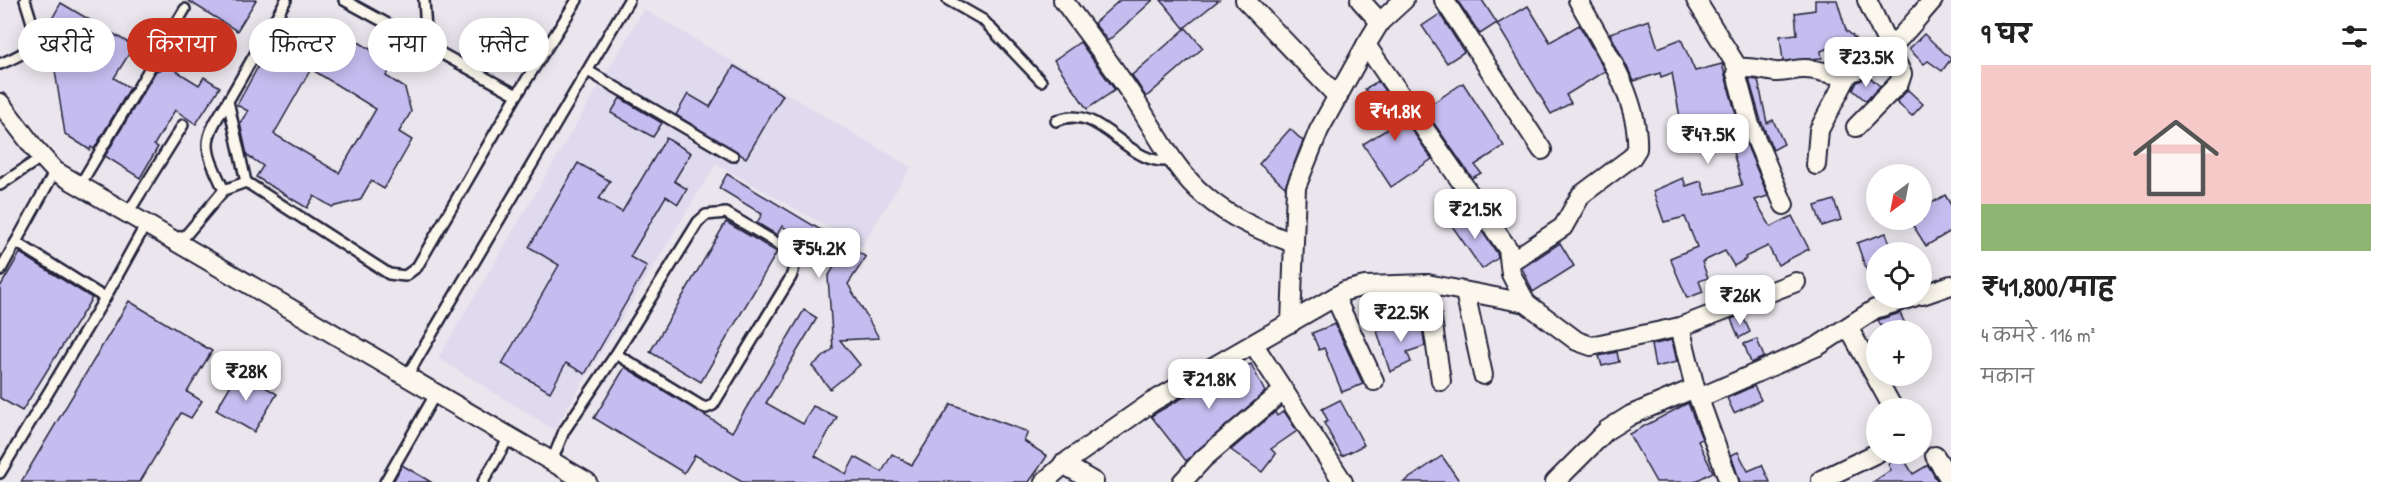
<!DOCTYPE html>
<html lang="hi">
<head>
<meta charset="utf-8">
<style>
  :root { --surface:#fff; --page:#f2f2f2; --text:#222; --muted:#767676; --line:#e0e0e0; --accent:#c8321e }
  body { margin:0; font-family:"Patrick Hand","Playpen Sans Deva",sans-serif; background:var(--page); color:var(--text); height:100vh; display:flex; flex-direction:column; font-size:22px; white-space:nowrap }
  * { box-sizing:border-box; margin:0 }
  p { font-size:20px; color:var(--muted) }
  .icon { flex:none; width:33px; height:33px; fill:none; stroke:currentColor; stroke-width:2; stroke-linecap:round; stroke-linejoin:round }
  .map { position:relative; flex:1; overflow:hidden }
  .sheet { display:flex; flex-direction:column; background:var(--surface); width:450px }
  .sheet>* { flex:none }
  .banner { position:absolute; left:18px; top:18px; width:570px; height:54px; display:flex; gap:12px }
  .needle { width:39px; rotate:212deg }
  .tools { position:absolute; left:1866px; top:164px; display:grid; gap:12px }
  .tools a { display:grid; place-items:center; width:66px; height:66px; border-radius:50%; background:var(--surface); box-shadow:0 3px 15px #0003; font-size:30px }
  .price { position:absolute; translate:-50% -51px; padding:0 14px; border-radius:12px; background:#fff; color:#222; font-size:20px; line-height:39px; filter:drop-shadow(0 2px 3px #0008) }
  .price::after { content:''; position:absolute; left:50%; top:36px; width:18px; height:14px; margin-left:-9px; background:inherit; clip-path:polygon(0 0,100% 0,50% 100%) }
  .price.current { background:var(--accent); color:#fff }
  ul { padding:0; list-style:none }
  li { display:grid; align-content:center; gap:12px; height:318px; padding:0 30px }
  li+li { border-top:2px solid var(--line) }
  li span { display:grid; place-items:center; height:186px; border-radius:0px; color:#555 }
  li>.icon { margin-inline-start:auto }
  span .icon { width:108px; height:108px; fill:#fffc; stroke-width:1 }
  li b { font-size:26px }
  h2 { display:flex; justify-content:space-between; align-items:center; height:72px; padding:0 30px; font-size:26px }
  .tag { padding:0 21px; border-radius:27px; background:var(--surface); box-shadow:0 3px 15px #0003; font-size:21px; line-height:54px }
  .tag.current { background:var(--accent); color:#fff }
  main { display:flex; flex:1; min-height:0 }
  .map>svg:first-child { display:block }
  .built { fill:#e0daee }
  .building { fill:#c5bdef; stroke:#22223b; stroke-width:1.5; fill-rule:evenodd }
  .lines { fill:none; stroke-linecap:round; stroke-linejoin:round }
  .service-casing { stroke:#22223b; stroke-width:14 }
  .minor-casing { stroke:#22223b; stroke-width:22 }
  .service { stroke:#fbf7ec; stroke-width:9 }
  .minor { stroke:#fbf7ec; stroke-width:18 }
</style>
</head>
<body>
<main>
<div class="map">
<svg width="1951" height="482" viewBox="0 0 1951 482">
  <rect width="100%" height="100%" fill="#ebe6ed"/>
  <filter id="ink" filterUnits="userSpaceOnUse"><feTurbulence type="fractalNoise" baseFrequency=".0167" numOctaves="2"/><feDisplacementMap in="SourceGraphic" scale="12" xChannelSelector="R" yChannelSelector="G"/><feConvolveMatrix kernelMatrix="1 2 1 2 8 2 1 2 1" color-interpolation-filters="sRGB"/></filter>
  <g filter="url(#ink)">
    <!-- built -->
    <polygon class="built" points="644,9 911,167 862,246 716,164 554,430 438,358"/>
    <!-- building -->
    <g class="building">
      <polygon points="187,0 256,0 237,31"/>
      <polygon points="1120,0 1153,0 1108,41 1094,23"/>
      <polygon points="1161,0 1219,0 1184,28"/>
      <polygon points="1457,0 1482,0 1497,23 1480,34"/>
      <polygon points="1815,0 1837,0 1846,30 1855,38 1821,51 1822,58 1783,61 1780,36 1797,34 1795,13 1815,10"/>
      <polygon points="61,3 134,46 114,78 130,88 94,149 91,147 90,150 65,134 48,26"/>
      <polygon points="1528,6 1550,42 1579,25 1605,71 1566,95 1571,103 1551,114 1497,24"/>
      <polygon points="1440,14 1464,52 1447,63 1422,26"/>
      <polygon points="1649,20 1658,48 1681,39 1695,71 1722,64 1740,129 1768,196 1755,200 1771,227 1792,216 1809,249 1778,265 1768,246 1745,257 1746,259 1734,266 1725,251 1702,262 1708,278 1699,281 1703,292 1687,298 1670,258 1697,247 1685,217 1664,222 1653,191 1683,178 1686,186 1701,181 1706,195 1742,185 1728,134 1704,139 1699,119 1681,123 1672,73 1661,77 1660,73 1634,81 1610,33"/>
      <polygon points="1186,28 1203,48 1146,97 1132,75"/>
      <path d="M344 33 394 64 386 76 405 88 411 112 399 132 412 140 384 189 371 181 360 200 332 207 314 196 307 208 256 177 263 166 247 155 240 123 248 111 237 105 265 54 280 60 291 41 317 34 336 45ZM311 69 376 109 339 173 274 134Z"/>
      <polygon points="1924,34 1951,59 1942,71 1928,61 1924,64 1909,49"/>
      <polygon points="1080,42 1115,90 1087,109 1054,60"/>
      <polygon points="734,66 783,95 746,158 676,115 688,94 710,107"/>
      <polygon points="170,67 199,85 204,77 220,87 196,124 175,110 154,145 158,147 140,178 105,156 156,71"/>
      <polygon points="1869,77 1880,86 1866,101 1853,90 1857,82"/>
      <polygon points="1749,79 1758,80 1767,123 1773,120 1784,144 1773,150 1761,121"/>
      <polygon points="1378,81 1432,159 1391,187 1363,144 1391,127 1365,89"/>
      <polygon points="1463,83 1504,146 1475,165 1481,173 1472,178 1424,109"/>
      <polygon points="1908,90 1923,104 1912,116 1896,102"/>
      <polygon points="620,98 662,123 653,137 611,113"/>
      <polygon points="1290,129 1303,141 1285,187 1259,164"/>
      <polygon points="666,138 691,153 674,181 687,189 678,204 666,196 630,257 647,266 585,374 566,363 550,392 502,364 559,265 529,247 578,163 610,181 599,199 622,212"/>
      <polygon points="727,174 866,257 848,284 879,338 840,340 860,365 830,389 812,366 833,349 828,277 838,260 782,226 777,235 757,223 762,214 719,188"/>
      <polygon points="1945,195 1951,205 1951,231 1926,246 1909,219 1922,219 1922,209"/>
      <polygon points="1834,200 1841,220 1822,226 1815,206"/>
      <polygon points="1468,211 1497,253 1498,258 1482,269 1450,223"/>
      <polygon points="726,222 777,252 701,382 650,352"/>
      <polygon points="1886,233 1893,252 1876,252 1874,292 1857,243"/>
      <polygon points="1560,243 1574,266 1533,292 1522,268"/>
      <polygon points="20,253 92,298 22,411 0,398 0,287"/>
      <polygon points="129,301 212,351 187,392 202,401 191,418 181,413 140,482 21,482"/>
      <polygon points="804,310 817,318 766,403 803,424 813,406 837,417 815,456 846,474 855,457 882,472 892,454 912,465 951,404 1028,432 1024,441 1047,456 1039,468 1029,482 742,482 695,455 684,473 594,418 625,367 732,432"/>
      <polygon points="1900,313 1908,330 1883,330 1878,320"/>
      <polygon points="1742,315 1750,332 1739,338 1731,319"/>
      <polygon points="1421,321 1425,346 1407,352 1411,362 1390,372 1377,331"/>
      <polygon points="1335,324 1363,384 1342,392 1324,348 1319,350 1312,333"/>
      <polygon points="1757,339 1764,357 1751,363 1744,344"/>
      <polygon points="1672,340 1677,362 1655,367 1651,345"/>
      <polygon points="1617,352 1619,362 1602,366 1599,356"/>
      <polygon points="1251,364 1265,392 1186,461 1151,416 1215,379"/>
      <polygon points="239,371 277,394 254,432 216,410"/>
      <polygon points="1754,386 1761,400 1734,413 1727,398"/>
      <polygon points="1340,400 1364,445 1342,456 1324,423 1328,421 1322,409"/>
      <polygon points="1688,403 1702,439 1698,441 1713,472 1694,482 1656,482 1629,434"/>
      <polygon points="1284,411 1297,431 1271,449 1276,454 1262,472 1231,450 1275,412 1277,416"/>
      <polygon points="1738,452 1748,471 1762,465 1770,482 1740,482 1731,455"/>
      <polygon points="1442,456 1460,482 1404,482"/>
      <polygon points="1902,456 1913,474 1928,465 1938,482 1873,482 1891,470 1888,464"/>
      <polygon points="402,465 431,482 393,482"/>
    </g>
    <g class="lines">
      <!-- service casing -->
      <g class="service-casing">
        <g id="service">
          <polyline points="344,0 517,95"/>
          <polyline points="424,0 427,46"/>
          <polyline points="948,0 983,20 1041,81"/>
          <path d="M0 64C43 46 38 42 25 0"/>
          <polyline points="588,71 733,156"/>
          <path d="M1056 121C1103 100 1126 170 1174 160"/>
          <polyline points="55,171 16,242 105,298 146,224"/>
          <polyline points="246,182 228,101 286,0"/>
          <polyline points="0,185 42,157"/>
          <polyline points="80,185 185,9"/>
          <path d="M224 190C203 145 201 143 228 101"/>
          <polyline points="128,213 183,125"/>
          <polyline points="173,239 186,235 224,190 246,182 389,274 405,276 417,267 517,95 577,0"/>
          <polyline points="0,271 16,242"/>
          <polyline points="407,376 629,0"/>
          <path d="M552 461 564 431 616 354 698 222 706 215 726 213 787 249C794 259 796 265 791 277L713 405 706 408 701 406 616 354"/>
          <polyline points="0,473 105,298"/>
          <polyline points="385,482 436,393"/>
          <polyline points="483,482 510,436"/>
        </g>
      </g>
      <!-- minor casing -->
      <g class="minor-casing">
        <g id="minor">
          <path d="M1063 0C1087 33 1113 66 1135 100 1156 132 1175 171 1205 196 1230 218 1262 231 1293 243"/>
          <polyline points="1245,0 1338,97"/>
          <polyline points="1360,0 1380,22"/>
          <polyline points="1444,0 1542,150"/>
          <polyline points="1696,0 1738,68 1736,73 1750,125 1784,205"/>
          <polyline points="1366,45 1508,249 1511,274 1526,303"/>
          <path d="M1738 68C1752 67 1762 70 1775 72 1785 73 1794 69 1803 69 1816 68 1827 75 1840 74 1879 72 1909 26 1933 0"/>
          <polyline points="0,103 35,149 55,171 587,482"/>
          <polyline points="1856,127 1899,83 1902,74 1867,0"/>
          <polyline points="1816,165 1819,130 1849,73"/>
          <path d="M1510 262 1563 227 1581 195 1632 157 1637 149C1640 99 1601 42 1578 0"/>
          <polyline points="1427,284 1441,381"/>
          <polyline points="1465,292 1483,375"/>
          <polyline points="1922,295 1951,285"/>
          <polyline points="1335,297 1374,381"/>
          <polyline points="1291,323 1296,187 1319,130 1366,45 1380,22 1404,0"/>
          <polyline points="1680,327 1695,388 1729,482"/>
          <polyline points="1848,327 1893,408"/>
          <polyline points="1254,345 1343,482"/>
          <polyline points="1699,398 1818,346 1875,309 1914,297"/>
          <polyline points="1935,456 1951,481"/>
          <polyline points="1063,464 1094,482"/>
          <polyline points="1044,482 1069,460 1152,402 1345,291 1365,286 1427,284 1526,303 1577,341 1591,346 1680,327 1796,282"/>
          <polyline points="1182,482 1204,458 1283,391"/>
          <polyline points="1555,482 1607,430 1631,415 1695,388"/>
          <polyline points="1822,482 1821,480 1877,453"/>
        </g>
      </g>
      <!-- service -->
      <use href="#service" class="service"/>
      <!-- minor -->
      <use href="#minor" class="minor"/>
    </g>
  </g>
</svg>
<div class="tools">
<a><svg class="needle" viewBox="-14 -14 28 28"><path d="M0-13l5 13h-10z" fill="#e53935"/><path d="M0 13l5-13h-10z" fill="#767676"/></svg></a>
<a><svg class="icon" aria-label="locate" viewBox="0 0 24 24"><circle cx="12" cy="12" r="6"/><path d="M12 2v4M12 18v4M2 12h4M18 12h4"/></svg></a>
<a>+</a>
<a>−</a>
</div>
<b class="price" style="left:1866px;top:88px">₹23.5K</b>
<b class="price current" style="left:1395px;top:142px">₹41.8K</b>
<b class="price" style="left:1708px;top:165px">₹47.5K</b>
<b class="price" style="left:1475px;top:240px">₹21.5K</b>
<b class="price" style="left:819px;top:279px">₹54.2K</b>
<b class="price" style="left:1740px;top:326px">₹26K</b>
<b class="price" style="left:1401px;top:343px">₹22.5K</b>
<b class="price" style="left:246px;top:402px">₹28K</b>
<b class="price" style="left:1209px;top:410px">₹21.8K</b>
<div class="banner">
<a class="tag">खरीदें</a>
<a class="tag current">किराया</a>
<a class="tag">फ़िल्टर</a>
<a class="tag">नया</a>
<a class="tag">फ़्लैट</a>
</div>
</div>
<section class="sheet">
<h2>9 घर<svg class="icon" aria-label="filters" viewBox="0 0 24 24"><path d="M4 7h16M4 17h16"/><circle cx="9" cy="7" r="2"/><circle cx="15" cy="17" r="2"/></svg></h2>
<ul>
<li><span style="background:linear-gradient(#f6c9c9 75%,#8fb573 0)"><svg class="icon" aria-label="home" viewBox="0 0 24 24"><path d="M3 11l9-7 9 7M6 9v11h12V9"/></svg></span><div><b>₹41,800/माह</b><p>4 कमरे · 116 m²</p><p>मकान</p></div></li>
</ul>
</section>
</main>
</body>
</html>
